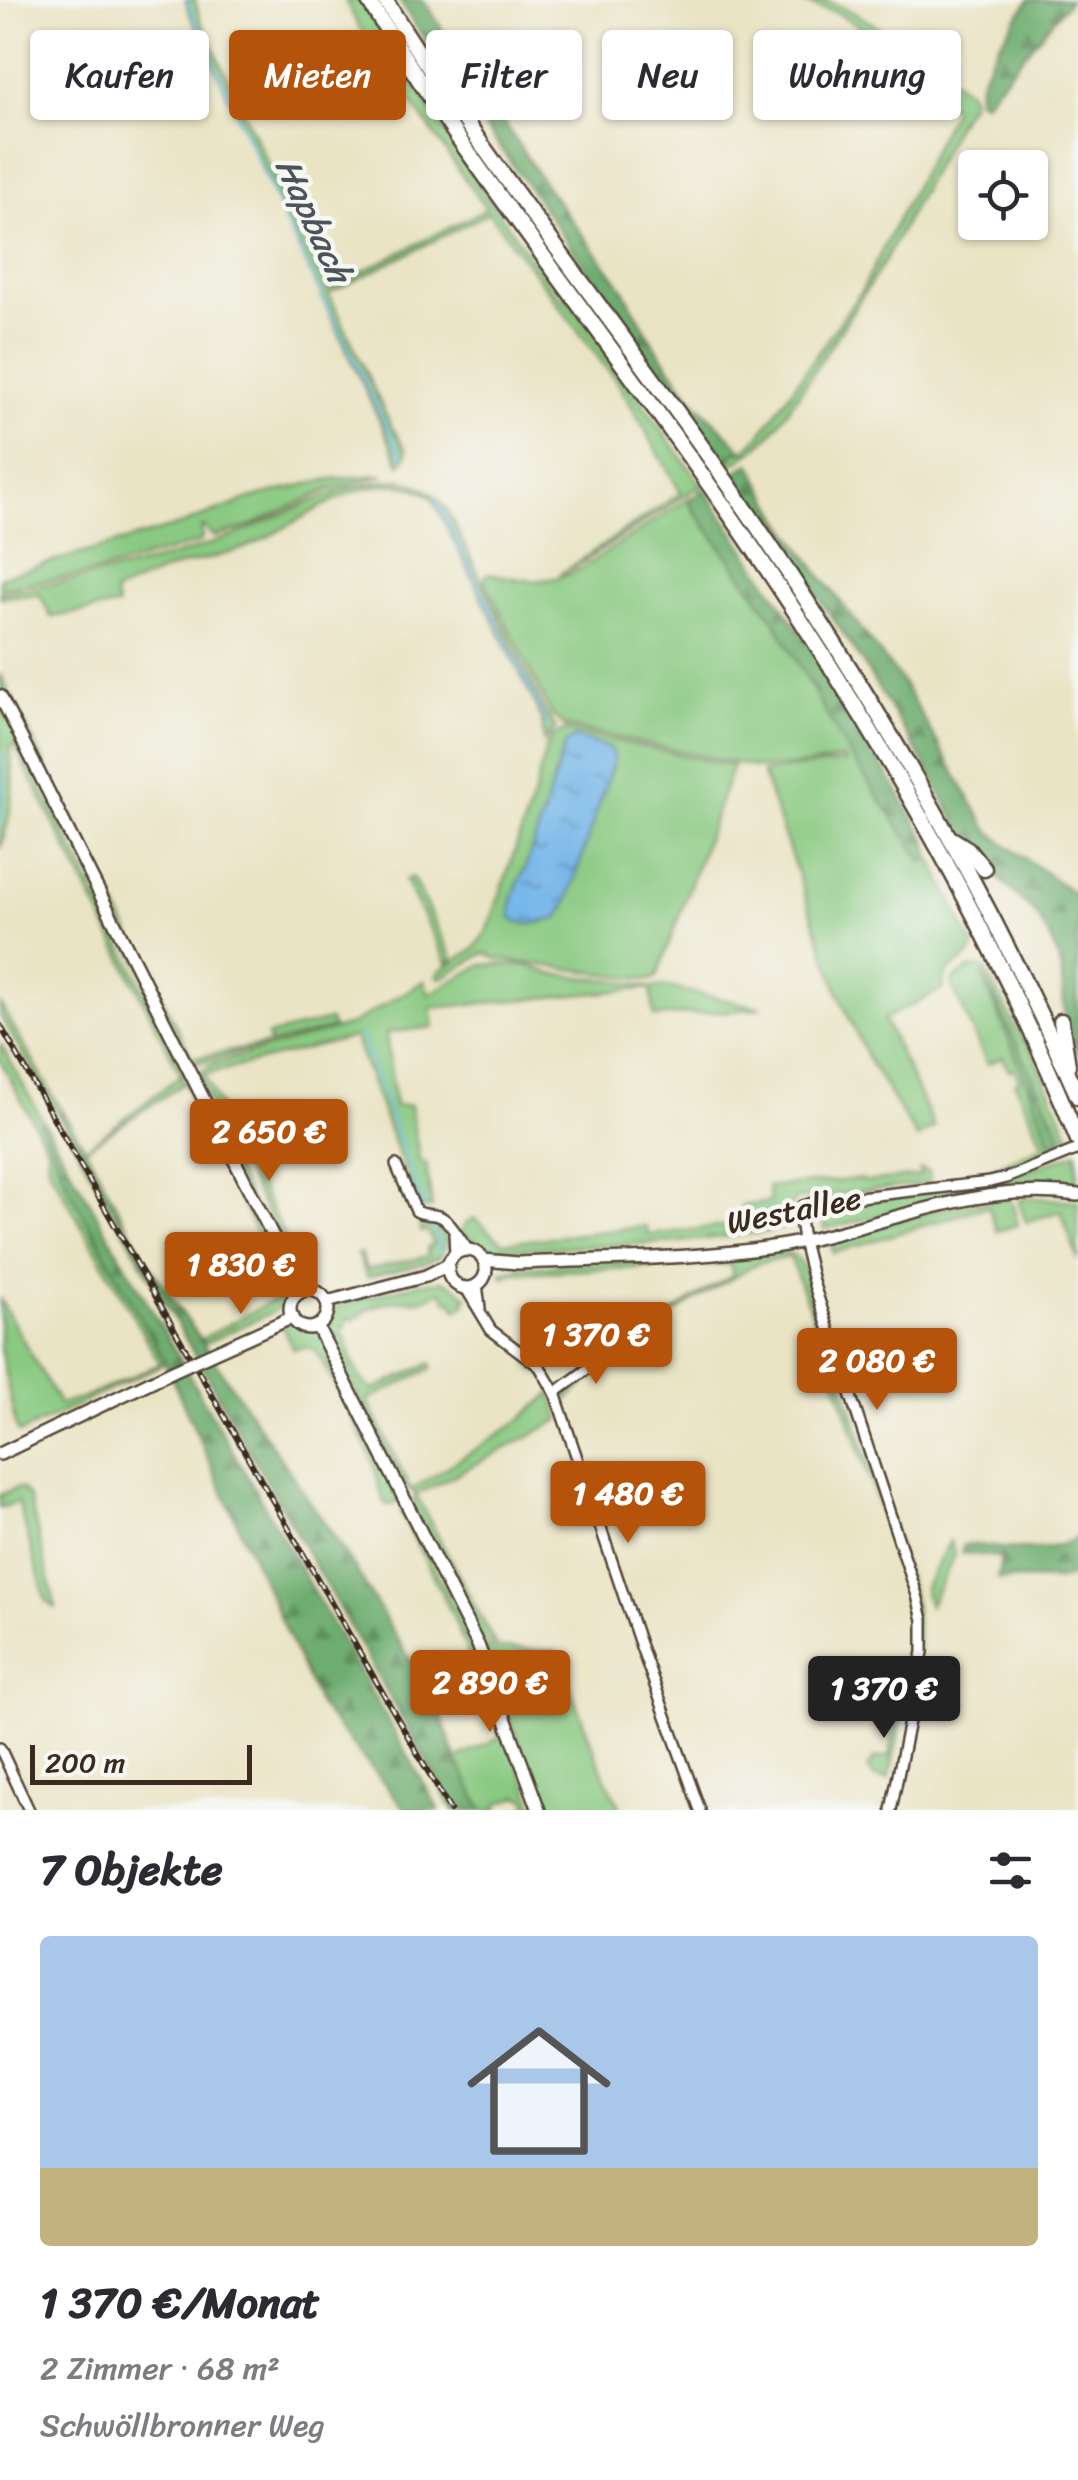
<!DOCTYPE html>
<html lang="de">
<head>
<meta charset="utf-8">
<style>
  :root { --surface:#fff; --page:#f7f7f7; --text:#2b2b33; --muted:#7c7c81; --accent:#b45309 }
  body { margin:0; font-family:Sriracha,sans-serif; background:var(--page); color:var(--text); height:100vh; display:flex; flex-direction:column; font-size:38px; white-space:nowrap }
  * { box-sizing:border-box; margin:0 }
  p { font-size:32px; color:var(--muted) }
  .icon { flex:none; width:55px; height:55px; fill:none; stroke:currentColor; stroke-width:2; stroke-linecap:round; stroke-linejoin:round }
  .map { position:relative; height:1810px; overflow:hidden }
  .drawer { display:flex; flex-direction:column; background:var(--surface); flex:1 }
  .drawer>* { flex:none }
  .banner { position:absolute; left:30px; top:30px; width:1020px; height:90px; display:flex; gap:20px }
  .tools { position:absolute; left:958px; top:150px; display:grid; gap:20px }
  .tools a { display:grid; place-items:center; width:90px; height:90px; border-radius:10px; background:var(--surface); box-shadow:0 2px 8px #0004; font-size:50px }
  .scale { position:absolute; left:30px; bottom:25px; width:222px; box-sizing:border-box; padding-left:10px; border:5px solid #3b2a1e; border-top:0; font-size:28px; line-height:35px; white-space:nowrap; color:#3b2a1e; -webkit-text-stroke:8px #f6f6f2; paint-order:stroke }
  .price { position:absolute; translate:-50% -85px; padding:0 22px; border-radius:10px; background:var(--accent); color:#fff; font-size:32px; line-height:65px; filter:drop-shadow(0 2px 5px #0008) }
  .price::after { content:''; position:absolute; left:50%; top:60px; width:30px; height:22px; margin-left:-15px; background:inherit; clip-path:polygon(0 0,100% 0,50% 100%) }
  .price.active { background:#222; color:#fff }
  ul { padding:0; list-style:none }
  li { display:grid; align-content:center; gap:20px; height:530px; padding:0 40px }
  li span { display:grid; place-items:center; height:310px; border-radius:10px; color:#555 }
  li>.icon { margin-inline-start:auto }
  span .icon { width:180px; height:180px; fill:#fffc; stroke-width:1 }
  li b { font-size:42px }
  h2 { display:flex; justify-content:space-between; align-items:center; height:120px; padding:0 40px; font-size:42px }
  .tag { padding:0 35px; border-radius:10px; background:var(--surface); box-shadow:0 2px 8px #0004; font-size:35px; line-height:90px }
  .tag.active { background:var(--accent); color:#fff }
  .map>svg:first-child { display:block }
  .green { fill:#89c981; stroke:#627a50; stroke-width:2.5; fill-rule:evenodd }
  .forest { fill:url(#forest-firs); stroke:#546c46; stroke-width:2.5 }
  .water { fill:url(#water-ripples); stroke:#587084; stroke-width:2.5 }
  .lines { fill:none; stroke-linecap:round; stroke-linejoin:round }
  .stream { stroke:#74b6e9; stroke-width:2.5 }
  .minor-casing { stroke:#554637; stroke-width:14 }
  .major-casing { stroke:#554637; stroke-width:16 }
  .highway-casing { stroke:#554637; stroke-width:19 }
  .minor { stroke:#fff; stroke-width:9 }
  .major { stroke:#fff; stroke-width:11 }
  .highway { stroke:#fff; stroke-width:14 }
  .rail-casing { stroke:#3b2a1e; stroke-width:6 }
  .rail { stroke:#f6f6f2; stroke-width:2.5; stroke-dasharray:8; stroke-linecap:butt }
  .major-bridge-casing { stroke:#554637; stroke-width:16; stroke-linecap:butt }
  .major-bridge { stroke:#fff; stroke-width:11 }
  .labels { text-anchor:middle; stroke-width:9; stroke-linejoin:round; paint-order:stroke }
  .street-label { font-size:32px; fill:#3b2a1e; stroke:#f6f6f2 }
  .water-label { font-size:35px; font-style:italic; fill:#4c545b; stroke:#f6f6f2 }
</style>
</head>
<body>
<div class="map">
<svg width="1078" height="1810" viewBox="0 0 1078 1810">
  <defs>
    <pattern id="forest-firs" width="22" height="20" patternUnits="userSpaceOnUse" patternTransform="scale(2.5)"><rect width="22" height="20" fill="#6ead6f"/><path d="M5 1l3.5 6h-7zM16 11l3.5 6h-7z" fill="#5c8d5b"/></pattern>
    <pattern id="water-ripples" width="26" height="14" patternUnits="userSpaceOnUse" patternTransform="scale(2.5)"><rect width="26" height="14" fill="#74b6e9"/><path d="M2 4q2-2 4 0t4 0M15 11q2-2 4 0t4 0" fill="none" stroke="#6094bc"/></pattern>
  </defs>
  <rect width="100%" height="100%" fill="#f6f6f2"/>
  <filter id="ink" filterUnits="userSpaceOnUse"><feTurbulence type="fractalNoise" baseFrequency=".01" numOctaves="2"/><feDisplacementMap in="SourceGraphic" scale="20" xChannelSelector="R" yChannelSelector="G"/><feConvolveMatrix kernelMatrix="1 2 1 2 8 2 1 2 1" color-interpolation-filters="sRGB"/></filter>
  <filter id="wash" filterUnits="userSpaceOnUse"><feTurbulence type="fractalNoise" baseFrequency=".0048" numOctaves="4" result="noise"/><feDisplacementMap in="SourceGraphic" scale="40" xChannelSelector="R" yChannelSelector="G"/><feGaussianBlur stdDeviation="2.25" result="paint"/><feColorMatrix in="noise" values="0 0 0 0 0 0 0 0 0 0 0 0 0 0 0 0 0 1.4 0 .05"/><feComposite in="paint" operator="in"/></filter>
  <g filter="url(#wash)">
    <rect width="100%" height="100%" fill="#eae4c5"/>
    <!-- green -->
    <g class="green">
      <polygon points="186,0 195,0 199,17 391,426 406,450 406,456 400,464 188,10"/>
      <polygon points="345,0 361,0 474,178 555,291 569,301 706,491 701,493 697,488 575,567 560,574 681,493 620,386 489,213 332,292 330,288 486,209 358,25"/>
      <path d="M794 0C804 0 816 0 826 1 866 12 932 66 969 91L972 101 960 118 883 264 809 379 772 433 754 450 728 467 725 463 736 452 744 451 761 434 862 290 953 110 926 69 838 13Z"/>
      <polygon points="384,475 325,491 250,526 216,537 210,534 205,527 201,529 203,536 200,542 98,572 0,588 0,579 4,576 180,525 249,499 303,485 331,479"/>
      <path d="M401 480C423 486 436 493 448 512L546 713 556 728 544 741 542 722 533 699 432 497C373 457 301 525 247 547 225 556 201 560 179 566 157 573 135 584 114 593L118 606 51 617 40 595 0 597V592C75 581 148 567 219 541 279 520 335 481 401 480Z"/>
      <path d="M690 498V504L774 620 924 861 931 858 974 947C966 969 943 961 943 989L884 1019 934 1127 917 1138 868 1059 842 1002 762 772 845 762 843 758 808 765 758 768 564 726 552 715 484 579 486 575 490 573C526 582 544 585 579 570Z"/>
      <polygon points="0,674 192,1058 270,1044 267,1036 329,1020 333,1028 200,1063 193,1063 186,1057 0,687"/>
      <path d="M0 703 185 1071 181 1076 183 1082 189 1079 243 1186 287 1281 284 1285C286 1294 281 1305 275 1311L203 1344 200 1340 277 1298 278 1279 184 1083 86 1148 181 1075 14 744 10 747C14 785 13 812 0 849Z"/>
      <polygon points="566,730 733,766 657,977 650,980 498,959 485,953 441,978 437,976 438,972 475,948 488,929 535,792 546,747 552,737"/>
      <polygon points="412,877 453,959 447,963 405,880"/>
      <polygon points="483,964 527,965 552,974 612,980 652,988 663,986 762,1008 654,1017 651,988 431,1008 434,1027 386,1033 395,1106 410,1105 420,1163 426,1163 432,1208 423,1209 417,1204 354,1037 204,1075 304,1275 299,1277 199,1082 198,1074 213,1064 350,1025 424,981 429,994"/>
      <path d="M980 967 986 970 1019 1034 1033 1052 1073 1144C1041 1161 1007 1179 970 1179L1044 1145 1015 1083 1019 1080 1014 1069 1009 1070 1003 1057 987 1064 952 985 953 980 969 969ZM989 988 1062 1136 1053 1145 988 989Z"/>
      <polygon points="0,1004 63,1113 58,1115 0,1016"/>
      <polygon points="0,1043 43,1121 40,1123 69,1189 165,1363 20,1433 16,1427 0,1348 0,1299 60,1405 88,1396 160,1364 48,1166 47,1148 0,1060"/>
      <polygon points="1077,1152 1078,1187 1022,1189 935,1202 825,1229 820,1206 992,1184"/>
      <polygon points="920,1169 929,1172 930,1180 926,1184 797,1199 791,1206 791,1225 767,1232 678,1242 494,1250 463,1235 462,1228 466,1223 474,1218 503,1243 646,1226 648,1235 743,1224 742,1206 770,1202 768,1187 863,1179 864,1182 920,1176"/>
      <polygon points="1024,1197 1078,1201 1078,1260 1061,1211 1026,1222 1019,1201"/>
      <polygon points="1005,1198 1012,1202 1018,1225 997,1231 988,1206 833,1253 830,1240 938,1209"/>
      <path d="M422 1221C434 1221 443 1231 447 1241L441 1256 425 1263 367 1277 357 1254 360 1253 367 1270 428 1256 427 1248 433 1244 427 1230 421 1232 419 1226Z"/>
      <path d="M775 1252C800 1251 800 1261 809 1281L913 1594 919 1651 911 1653 913 1624 910 1595 822 1342 790 1257 759 1263 696 1299 619 1353 567 1400V1392C619 1348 673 1309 733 1275L730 1264 514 1273 503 1277 501 1272 521 1267Z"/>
      <path d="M441 1281C451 1282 461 1290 468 1297L464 1300 466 1304 457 1309 452 1300 448 1302 441 1291C434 1294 425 1300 417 1300 394 1300 371 1302 354 1320L348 1318 341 1336 347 1339C349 1357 357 1380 373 1390L431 1363 433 1368 367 1400 411 1490 515 1424 552 1393 560 1420 416 1495 495 1644 480 1641 452 1585 449 1568 427 1535 413 1506V1500L416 1495 411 1490 403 1488 328 1334 329 1320 339 1305 419 1283Z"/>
      <path d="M293 1317 303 1326H317L405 1499 387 1506C378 1494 378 1475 372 1460 358 1425 338 1392 321 1358 312 1347 307 1345 293 1349L280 1322Z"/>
      <polygon points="16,1488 22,1489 29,1498 56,1608 46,1601 18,1502 0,1508 0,1495"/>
      <polygon points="405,1509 475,1646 536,1810 530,1810 526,1799 519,1796 497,1804 498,1810 483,1810 456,1759 501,1737 453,1616 400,1511"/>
      <polygon points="950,1541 955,1555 929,1606 924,1589"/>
      <polygon points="486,1647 556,1651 605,1778 622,1810 547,1810 544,1801 538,1796 485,1651"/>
      <polygon points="906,1657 913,1657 914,1661 889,1779 874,1777 868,1769 874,1759 890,1757 897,1697 891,1677 900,1677"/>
    </g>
    <!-- forest -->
    <g class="forest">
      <polygon points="399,0 423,0 547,188 622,287 653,343 693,400 744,451 735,452 725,463 434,55"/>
      <path d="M1029 0H1070L986 100 983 102 978 100C974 74 1014 23 1029 0Z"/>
      <polygon points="750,463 782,521 820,575 902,682 988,830 1001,841 1072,892 1078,899 1078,1054 1065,1019 1061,967 1051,939 1034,912 985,865 961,832 927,768 856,652 733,474"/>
      <polygon points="706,491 830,677 927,841 931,858 923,862 846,749 774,620 690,504 690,498"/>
      <polygon points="982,973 1062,1136 1052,1146"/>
      <polygon points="63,1113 85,1148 145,1258 349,1559 437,1704 456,1759 483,1810 454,1810 58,1115"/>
      <polygon points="43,1121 439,1810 406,1810 319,1705 165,1363 69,1189 40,1123"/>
      <path d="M1078 1536V1575L1060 1580 998 1579 1001 1557 962 1553 963 1546 969 1544C1003 1548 1049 1557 1078 1536Z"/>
    </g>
    <!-- water -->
    <path class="water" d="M575 737 609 748 614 759 566 905 558 918C542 923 526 928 512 918 508 898 519 884 526 866 540 826 552 784 565 744Z"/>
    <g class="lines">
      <!-- stream -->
      <g class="stream">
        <polyline points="188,0 190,10 286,223 402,457"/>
        <polyline points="436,499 543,715 547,729"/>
        <polyline points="0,752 4,785 0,826"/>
        <polyline points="360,1034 425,1209"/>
        <polyline points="432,1225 442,1253"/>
      </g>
    </g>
  </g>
  <g filter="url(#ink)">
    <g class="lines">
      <!-- minor casing -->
      <g class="minor-casing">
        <g id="minor">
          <path d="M396 1165 416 1211C424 1216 432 1213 441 1217 449 1220 462 1242 468 1250"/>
          <polyline points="454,1233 455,1255"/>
          <polyline points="477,1284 480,1308"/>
          <polyline points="465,1287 491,1330 540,1367 555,1393 639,1641 700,1810"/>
          <polyline points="555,1393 613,1350"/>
          <polyline points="0,1748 29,1810"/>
          <polyline points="891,1810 923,1652 923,1620 917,1595 814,1285 803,1241 799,1211 803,1206 816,1202 990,1182 1006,1178 1078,1149"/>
        </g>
      </g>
      <!-- major casing -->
      <g class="major-casing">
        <g id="major">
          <polyline points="0,696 301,1292"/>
          <circle cx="467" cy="1269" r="19"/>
          <path d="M483 1260 518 1263C606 1259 698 1260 785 1245 883 1227 977 1180 1078 1195"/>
          <circle cx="309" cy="1309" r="19"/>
          <polyline points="327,1302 426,1276 448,1265"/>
          <polyline points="317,1326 478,1645 539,1810"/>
          <polyline points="206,1356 293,1317"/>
          <polyline points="0,1454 173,1371"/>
        </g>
      </g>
      <!-- highway casing -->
      <g class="highway-casing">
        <g id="highway">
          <path d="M368 0C400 51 432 102 468 152 567 291 672 427 767 569 888 749 997 939 1078 1140"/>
          <path d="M385 0C489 167 614 319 726 481 863 677 982 878 1078 1097"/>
          <polyline points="952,839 968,849 984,869"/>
          <polyline points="1061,1021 1068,1065"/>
        </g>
      </g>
      <!-- minor -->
      <use href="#minor" class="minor"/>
      <!-- major -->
      <use href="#major" class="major"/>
      <!-- highway -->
      <use href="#highway" class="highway"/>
      <!-- rail casing -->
      <g class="rail-casing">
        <polyline id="rail" points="0,1025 450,1810"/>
      </g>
      <!-- rail -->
      <use href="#rail" class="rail"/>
      <!-- major-bridge casing -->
      <g class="major-bridge-casing">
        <polyline id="major-bridge" points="173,1371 206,1356"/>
      </g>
      <!-- major-bridge -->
      <use href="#major-bridge" class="major-bridge"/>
    </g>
  </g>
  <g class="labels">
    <!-- street labels -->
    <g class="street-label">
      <text transform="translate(794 1210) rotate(-11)" y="11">Westallee</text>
    </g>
    <!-- water labels -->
    <g class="water-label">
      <text transform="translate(314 220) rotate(65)" y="12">Hapbach</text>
    </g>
  </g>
</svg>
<div class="tools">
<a><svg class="icon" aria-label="locate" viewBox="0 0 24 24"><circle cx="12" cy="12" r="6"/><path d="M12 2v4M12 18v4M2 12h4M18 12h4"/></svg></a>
</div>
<div class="scale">200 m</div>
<b class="price" style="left:269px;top:1184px">2 650 €</b>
<b class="price" style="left:241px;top:1317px">1 830 €</b>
<b class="price" style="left:596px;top:1387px">1 370 €</b>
<b class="price" style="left:877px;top:1413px">2 080 €</b>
<b class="price" style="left:628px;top:1546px">1 480 €</b>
<b class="price" style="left:490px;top:1735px">2 890 €</b>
<b class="price active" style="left:884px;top:1741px">1 370 €</b>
<div class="banner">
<a class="tag">Kaufen</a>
<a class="tag active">Mieten</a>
<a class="tag">Filter</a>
<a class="tag">Neu</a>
<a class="tag">Wohnung</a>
</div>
</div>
<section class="drawer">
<h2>7 Objekte<svg class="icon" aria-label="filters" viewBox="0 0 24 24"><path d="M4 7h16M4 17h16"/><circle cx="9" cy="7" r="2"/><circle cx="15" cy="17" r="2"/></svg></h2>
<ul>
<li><span style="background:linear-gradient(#a9c7e8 75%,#c2b280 0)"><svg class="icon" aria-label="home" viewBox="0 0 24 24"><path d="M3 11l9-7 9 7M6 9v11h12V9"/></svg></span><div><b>1 370 €/Monat</b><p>2 Zimmer · 68 m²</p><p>Schwöllbronner Weg</p></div></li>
</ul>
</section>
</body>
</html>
